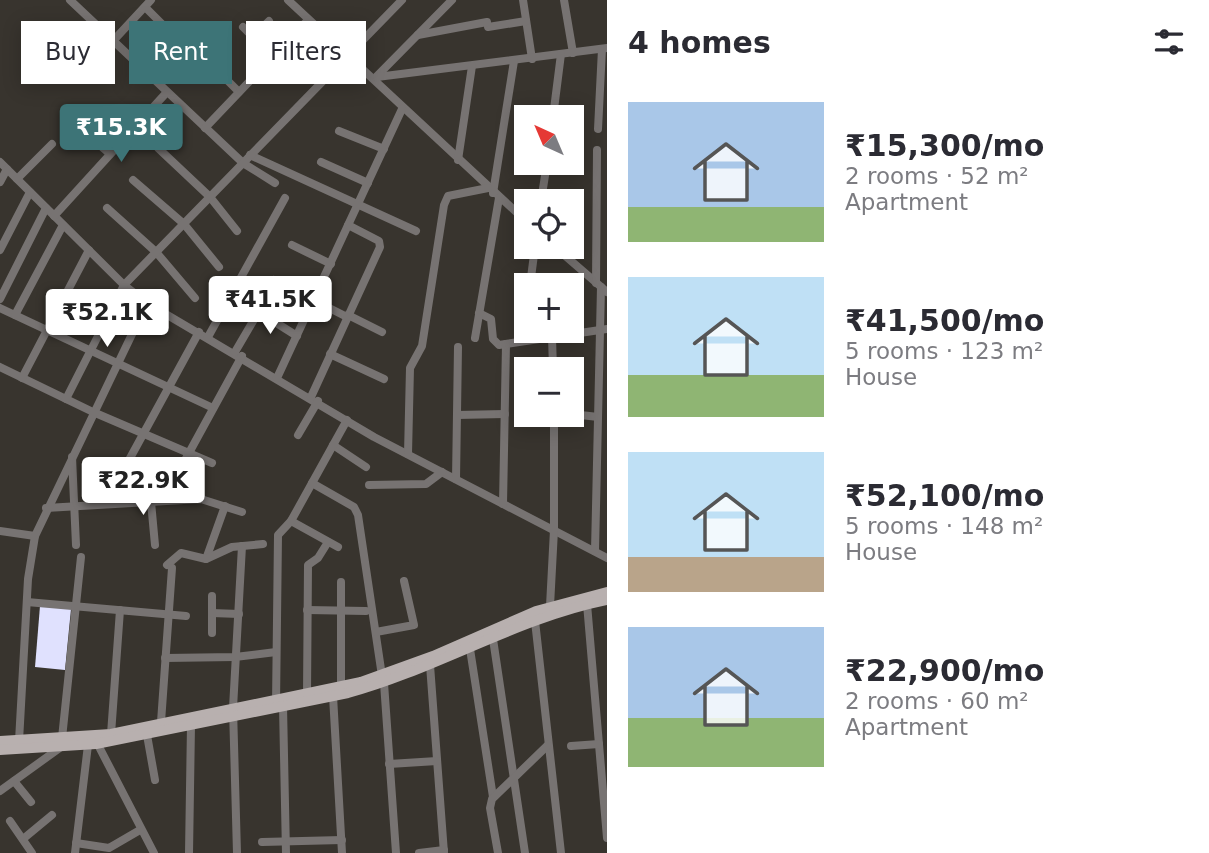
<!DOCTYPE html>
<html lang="en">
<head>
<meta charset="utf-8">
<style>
  :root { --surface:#fff; --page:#f7f7f7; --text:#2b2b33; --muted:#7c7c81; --accent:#3d7477 }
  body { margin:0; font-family:"DejaVu Sans",sans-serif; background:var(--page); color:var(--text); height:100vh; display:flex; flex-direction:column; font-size:26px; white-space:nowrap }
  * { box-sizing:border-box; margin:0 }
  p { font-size:23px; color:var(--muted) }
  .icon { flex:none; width:38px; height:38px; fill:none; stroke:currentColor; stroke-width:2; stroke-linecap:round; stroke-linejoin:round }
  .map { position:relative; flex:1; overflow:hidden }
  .side { display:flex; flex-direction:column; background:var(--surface); width:602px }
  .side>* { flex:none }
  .banner { position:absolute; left:21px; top:21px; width:480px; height:63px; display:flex; gap:14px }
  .needle { width:46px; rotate:316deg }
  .tools { position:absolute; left:514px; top:105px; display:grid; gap:14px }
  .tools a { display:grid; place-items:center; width:70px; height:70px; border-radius:0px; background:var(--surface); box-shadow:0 4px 18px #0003; font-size:35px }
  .price { position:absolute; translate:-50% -60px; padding:0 16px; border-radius:7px; background:#fff; color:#222; font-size:23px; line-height:46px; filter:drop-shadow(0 2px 4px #0008) }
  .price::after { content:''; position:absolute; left:50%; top:42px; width:21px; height:16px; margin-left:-10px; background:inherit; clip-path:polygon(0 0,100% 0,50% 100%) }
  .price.selected { background:var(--accent); color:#fff }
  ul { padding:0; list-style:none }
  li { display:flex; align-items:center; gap:21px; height:175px; padding:0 21px }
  li span { display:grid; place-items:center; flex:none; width:196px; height:140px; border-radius:0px; color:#555 }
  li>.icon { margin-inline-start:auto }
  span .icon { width:84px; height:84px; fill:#fffc; stroke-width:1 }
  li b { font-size:30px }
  h2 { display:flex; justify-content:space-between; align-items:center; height:84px; padding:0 21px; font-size:30px }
  .tag { padding:0 24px; border-radius:0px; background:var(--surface); box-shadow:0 4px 18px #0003; font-size:24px; line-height:63px }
  .tag.selected { background:var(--accent); color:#fff }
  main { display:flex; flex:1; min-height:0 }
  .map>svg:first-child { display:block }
  .building { fill:#e0e1fe }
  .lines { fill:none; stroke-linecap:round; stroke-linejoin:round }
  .minor { stroke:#777372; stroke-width:8 }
  .major { stroke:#b8b0af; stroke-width:10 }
</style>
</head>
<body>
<main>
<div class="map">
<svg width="607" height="853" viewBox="0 0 607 853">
  <rect width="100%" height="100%" fill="#38342e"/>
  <!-- building -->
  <polygon class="building" points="40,606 71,609 65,670 35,667"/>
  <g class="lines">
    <!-- minor -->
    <g class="minor">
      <polyline points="70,0 243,163 275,183"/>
      <polyline points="288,0 527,222"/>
      <polyline points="523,0 532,59"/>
      <polyline points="564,0 573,53"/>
      <polyline points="145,7 199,61"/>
      <polyline points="243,27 273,57"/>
      <polyline points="488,27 526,21"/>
      <polyline points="418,35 487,22"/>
      <polyline points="253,37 269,21"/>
      <polyline points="113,41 151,0"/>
      <polyline points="211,64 239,92"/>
      <polyline points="376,77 452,0"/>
      <polyline points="377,77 607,48"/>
      <polyline points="147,113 160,125"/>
      <polyline points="102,115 127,136"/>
      <polyline points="553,117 561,54"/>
      <polyline points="205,128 308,20"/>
      <polyline points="598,129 602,49"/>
      <polyline points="339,131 384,149"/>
      <polyline points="87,134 110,154"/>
      <polyline points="158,148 210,197 237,231"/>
      <polyline points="250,155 416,231"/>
      <polyline points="458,160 472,66"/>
      <polyline points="0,162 125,286 147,303 374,437 607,558"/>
      <polyline points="321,162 368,183"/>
      <polyline points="17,179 52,144"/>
      <polyline points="133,180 184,224 219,267"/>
      <polyline points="0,182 7,169"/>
      <polyline points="493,193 514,61"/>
      <polyline points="541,201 547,163"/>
      <polyline points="107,208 156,252 195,298"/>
      <polyline points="54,216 167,92"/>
      <polyline points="292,245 331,264"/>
      <polyline points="555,247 607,292"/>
      <polyline points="0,250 30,192"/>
      <polyline points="274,280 347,317"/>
      <polyline points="596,283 597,150"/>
      <polyline points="530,285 535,247"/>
      <polyline points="0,299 46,208"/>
      <polyline points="0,308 213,408"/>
      <polyline points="259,312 297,336"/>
      <polyline points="479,313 491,319 493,339 499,345 607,329"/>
      <polyline points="15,315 63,225"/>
      <polyline points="348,315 382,332"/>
      <polyline points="208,337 285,198"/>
      <polyline points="552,337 553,369"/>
      <polyline points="475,338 499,198"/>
      <polyline points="523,341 527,313"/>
      <polyline points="235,352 266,299"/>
      <polyline points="330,354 384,379"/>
      <polyline points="0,367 93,412 212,463"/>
      <polyline points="22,378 89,250"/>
      <polyline points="277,378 402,109"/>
      <polyline points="311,397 380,247 379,241 348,225"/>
      <polyline points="66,399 124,285 402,0"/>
      <polyline points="572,414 598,417"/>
      <polyline points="457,415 505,414"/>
      <polyline points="298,435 318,401"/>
      <polyline points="333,445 366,467"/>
      <polyline points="408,454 410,368 422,346 444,205 448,196 488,188"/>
      <polyline points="72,457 76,545"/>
      <polyline points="129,460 199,332"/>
      <polyline points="178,473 242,356"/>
      <polyline points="456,479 458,347"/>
      <polyline points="312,483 354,507 358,515 382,676"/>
      <polyline points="369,485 426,484 442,472"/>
      <polyline points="151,502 155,545"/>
      <polyline points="503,504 506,344"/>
      <polyline points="46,508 201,499 242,512"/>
      <polyline points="291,521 338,547"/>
      <polyline points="0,531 35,536"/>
      <polyline points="595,551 601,287"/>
      <polyline points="206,559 225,506"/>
      <polyline points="167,565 181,553 206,559 232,547 263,544"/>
      <polyline points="341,582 341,687"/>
      <polyline points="212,596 212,633"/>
      <polyline points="27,602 186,616"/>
      <polyline points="587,604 607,838"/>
      <polyline points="550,606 554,530 554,415"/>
      <polyline points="307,610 366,611"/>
      <polyline points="212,613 239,614"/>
      <polyline points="535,621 561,853"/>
      <polyline points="376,632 414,625 404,581"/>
      <polyline points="493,639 525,853"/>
      <polyline points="470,649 493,797"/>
      <polyline points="165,658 235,657 276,652"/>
      <polyline points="430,665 444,853"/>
      <polyline points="384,683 396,853"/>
      <polyline points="307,694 308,565 318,558 328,542"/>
      <polyline points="333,696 342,853"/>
      <polyline points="276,704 278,535 291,521 347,420"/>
      <polyline points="283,706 286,853"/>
      <polyline points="161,722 172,568"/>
      <polyline points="111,734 120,610"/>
      <polyline points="147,735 155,780"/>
      <polyline points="62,738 81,557"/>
      <polyline points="95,739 154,853"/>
      <polyline points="19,741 28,579 35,536 147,303"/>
      <polyline points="571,746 599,744"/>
      <polyline points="389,764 437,761"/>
      <polyline points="14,781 31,802"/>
      <polyline points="0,791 61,747"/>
      <polyline points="10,821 32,853"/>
      <polyline points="23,839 52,815"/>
      <polyline points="262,842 342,840"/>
      <polyline points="76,843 109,848 140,830"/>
      <polyline points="75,853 88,745"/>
      <polyline points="189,853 191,725"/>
      <polyline points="237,853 233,708 242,546"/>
      <polyline points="419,853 444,850"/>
      <polyline points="498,853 490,808 492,799 548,745"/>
    </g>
    <!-- major -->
    <g class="major">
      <polyline points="0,741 111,734 361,682 433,656 536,611 607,592"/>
      <path d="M0 750 96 744 348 693C436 669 517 618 607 600"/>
    </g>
  </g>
</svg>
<div class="tools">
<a><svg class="needle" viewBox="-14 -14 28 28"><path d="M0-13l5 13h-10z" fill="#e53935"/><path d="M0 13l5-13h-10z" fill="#7c7c81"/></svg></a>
<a><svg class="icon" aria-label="locate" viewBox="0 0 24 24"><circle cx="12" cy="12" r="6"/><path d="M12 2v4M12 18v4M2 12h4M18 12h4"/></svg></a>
<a>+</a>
<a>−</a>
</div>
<b class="price selected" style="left:121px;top:164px">₹15.3K</b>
<b class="price" style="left:270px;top:336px">₹41.5K</b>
<b class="price" style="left:107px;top:349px">₹52.1K</b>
<b class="price" style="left:143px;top:517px">₹22.9K</b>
<div class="banner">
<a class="tag">Buy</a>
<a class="tag selected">Rent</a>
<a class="tag">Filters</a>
</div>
</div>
<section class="side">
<h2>4 homes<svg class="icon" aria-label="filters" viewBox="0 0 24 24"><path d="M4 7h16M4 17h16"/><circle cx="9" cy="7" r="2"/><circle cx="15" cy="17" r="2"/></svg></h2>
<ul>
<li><span style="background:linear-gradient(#a9c7e8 75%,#8fb573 0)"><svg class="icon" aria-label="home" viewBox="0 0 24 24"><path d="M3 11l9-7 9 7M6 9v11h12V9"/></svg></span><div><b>₹15,300/mo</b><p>2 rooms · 52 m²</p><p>Apartment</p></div></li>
<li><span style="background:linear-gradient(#bfe0f5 70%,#8fb573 0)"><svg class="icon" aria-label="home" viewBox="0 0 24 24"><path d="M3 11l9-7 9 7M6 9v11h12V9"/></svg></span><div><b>₹41,500/mo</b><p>5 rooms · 123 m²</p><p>House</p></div></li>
<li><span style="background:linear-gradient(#bfe0f5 75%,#b9a48a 0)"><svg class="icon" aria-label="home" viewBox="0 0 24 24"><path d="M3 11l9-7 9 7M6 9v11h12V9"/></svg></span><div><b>₹52,100/mo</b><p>5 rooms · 148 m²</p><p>House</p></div></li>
<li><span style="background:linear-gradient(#a9c7e8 65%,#8fb573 0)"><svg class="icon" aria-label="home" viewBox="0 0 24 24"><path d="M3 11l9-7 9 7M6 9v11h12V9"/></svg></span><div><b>₹22,900/mo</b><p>2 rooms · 60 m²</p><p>Apartment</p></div></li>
</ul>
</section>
</main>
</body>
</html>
